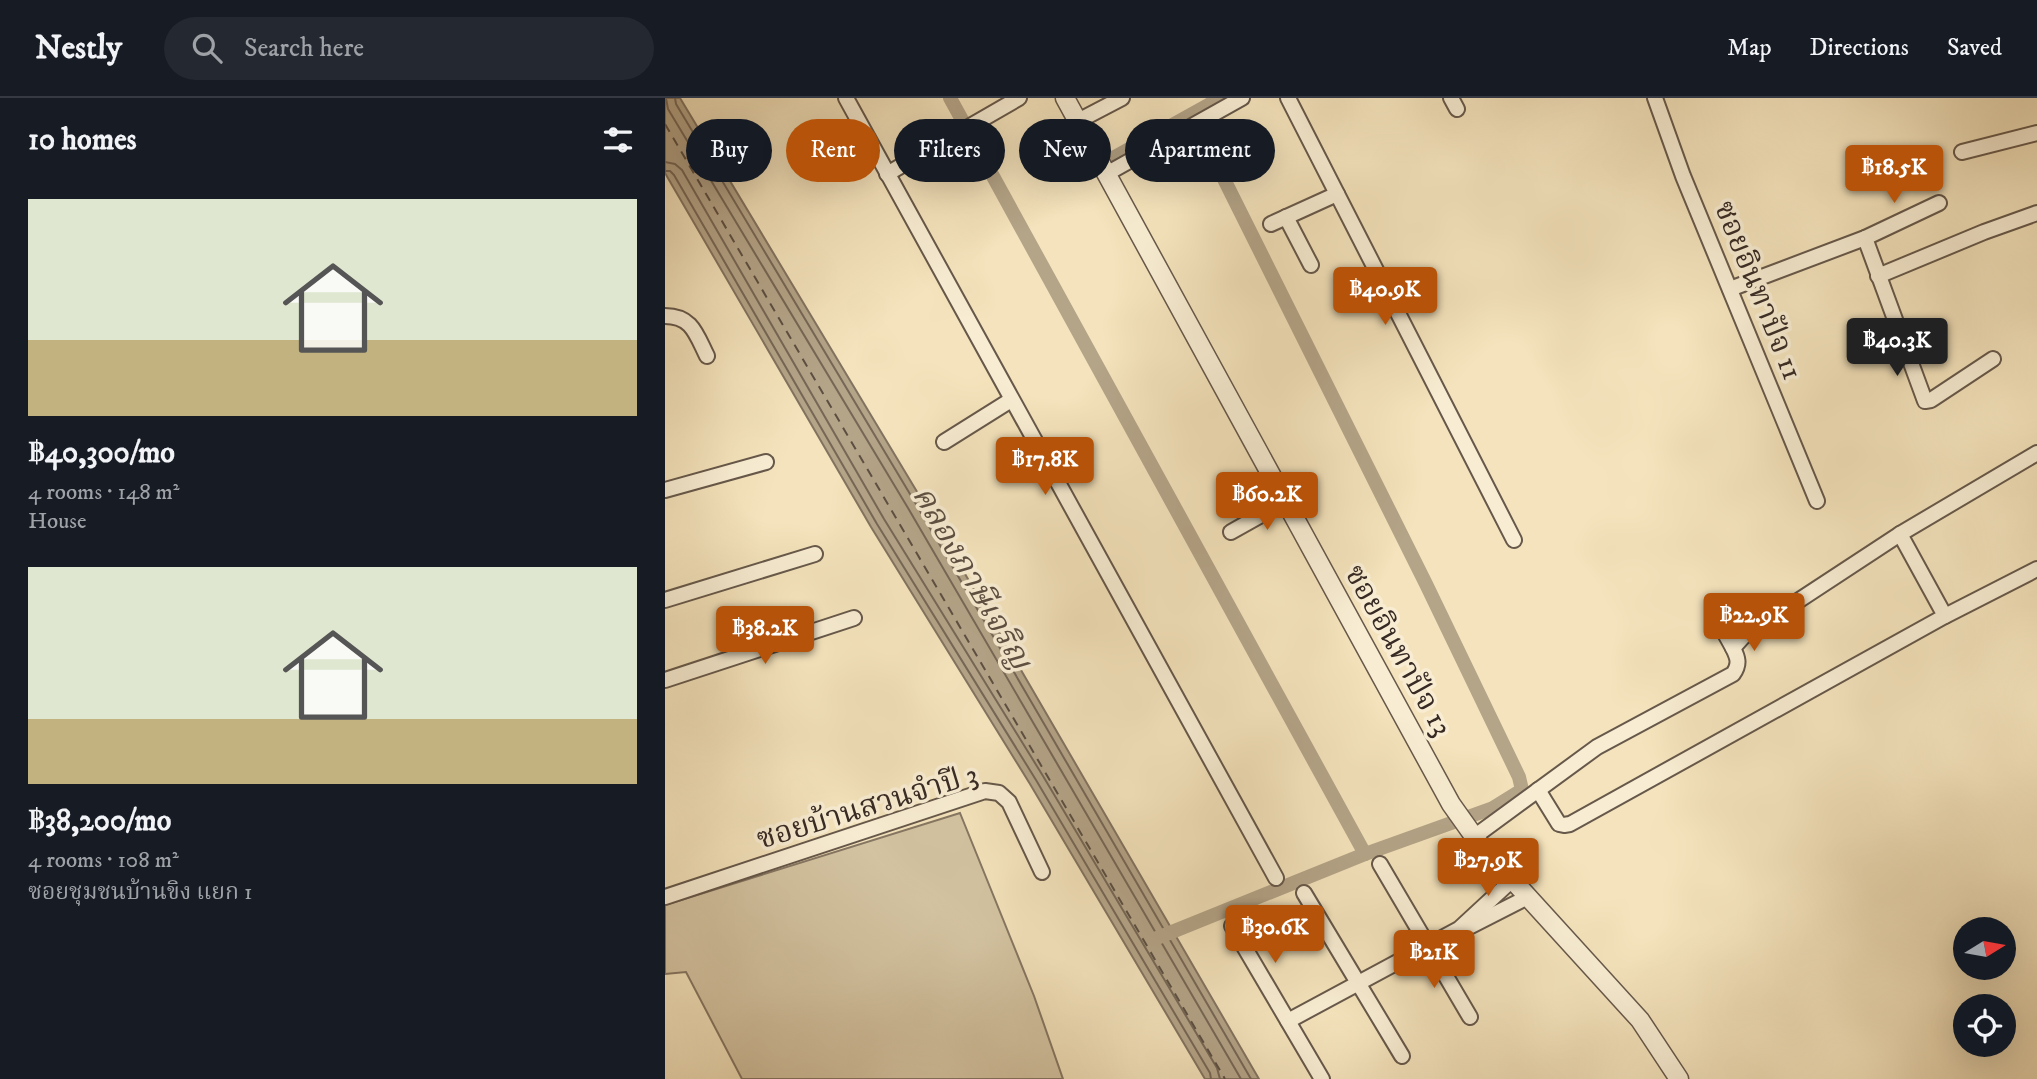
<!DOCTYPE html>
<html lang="en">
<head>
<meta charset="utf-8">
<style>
  :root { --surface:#171b24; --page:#242831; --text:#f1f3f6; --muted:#9ea1a6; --line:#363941; --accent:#b45309 }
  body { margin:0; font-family:"IM FELL DW Pica","Noto Serif Thai",serif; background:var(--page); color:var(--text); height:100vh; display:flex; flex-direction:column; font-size:26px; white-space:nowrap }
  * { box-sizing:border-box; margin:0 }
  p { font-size:23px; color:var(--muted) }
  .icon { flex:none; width:38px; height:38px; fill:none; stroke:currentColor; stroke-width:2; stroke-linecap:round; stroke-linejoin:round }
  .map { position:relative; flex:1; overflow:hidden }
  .sheet { display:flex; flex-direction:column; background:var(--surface); width:665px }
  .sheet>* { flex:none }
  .hud { position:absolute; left:21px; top:21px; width:665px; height:63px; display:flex; gap:14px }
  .needle { width:46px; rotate:79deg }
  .controls { position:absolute; left:1288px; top:819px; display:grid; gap:14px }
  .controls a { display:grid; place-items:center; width:63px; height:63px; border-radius:50%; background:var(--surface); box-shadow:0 7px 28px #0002; font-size:35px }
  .price { position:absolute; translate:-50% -60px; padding:0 16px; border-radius:7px; background:var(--accent); color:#fff; font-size:23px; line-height:46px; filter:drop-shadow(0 2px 4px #0008) }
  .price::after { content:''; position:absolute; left:50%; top:42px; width:21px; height:16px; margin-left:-10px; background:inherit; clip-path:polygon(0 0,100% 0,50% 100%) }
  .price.on { background:#222; color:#fff }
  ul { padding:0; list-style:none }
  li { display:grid; align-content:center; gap:14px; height:371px; padding:0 28px }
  li span { display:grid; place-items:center; height:217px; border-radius:0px; color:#555 }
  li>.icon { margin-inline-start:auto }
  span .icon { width:126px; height:126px; fill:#fffc; stroke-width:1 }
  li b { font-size:30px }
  h2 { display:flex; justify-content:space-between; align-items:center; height:84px; padding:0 28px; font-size:30px }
  .tag { padding:0 24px; border-radius:32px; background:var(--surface); box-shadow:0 7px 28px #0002; font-size:24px; line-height:63px }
  .tag.on { background:var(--accent); color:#fff }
  header { display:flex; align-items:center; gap:42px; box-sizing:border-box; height:98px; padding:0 35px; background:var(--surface); border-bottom:2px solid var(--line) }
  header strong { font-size:33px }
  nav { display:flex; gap:38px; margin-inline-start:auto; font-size:24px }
  .search { width:490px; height:63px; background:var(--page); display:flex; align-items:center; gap:18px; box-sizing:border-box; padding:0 24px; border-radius:38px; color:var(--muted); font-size:26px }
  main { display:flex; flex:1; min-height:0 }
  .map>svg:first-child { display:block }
  .green { fill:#d4c4a2; stroke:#867763; stroke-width:2 }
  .water { fill:#b4a488; stroke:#827360; stroke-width:2 }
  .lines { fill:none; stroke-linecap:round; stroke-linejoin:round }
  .shore { stroke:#766756; stroke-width:2 }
  .canal { stroke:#b4a488; stroke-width:14 }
  .ferry { stroke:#5c4f42; stroke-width:2; stroke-dasharray:9 7; stroke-linecap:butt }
  .minor-casing { stroke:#66584a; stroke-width:18 }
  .tertiary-casing { stroke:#66584a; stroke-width:21 }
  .minor { stroke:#f8edd3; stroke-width:14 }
  .tertiary { stroke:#f8edd3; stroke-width:18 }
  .labels { text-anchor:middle; stroke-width:7; stroke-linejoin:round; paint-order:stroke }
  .street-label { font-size:30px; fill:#372a24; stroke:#f8edd3 }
  .water-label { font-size:32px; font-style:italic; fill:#5c4f42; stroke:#f8edd3 }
</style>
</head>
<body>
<header>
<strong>Nestly</strong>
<div class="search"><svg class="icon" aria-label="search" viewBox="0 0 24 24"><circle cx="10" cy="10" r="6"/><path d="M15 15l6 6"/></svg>Search here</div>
<nav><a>Map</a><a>Directions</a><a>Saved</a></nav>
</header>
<main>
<section class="sheet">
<h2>10 homes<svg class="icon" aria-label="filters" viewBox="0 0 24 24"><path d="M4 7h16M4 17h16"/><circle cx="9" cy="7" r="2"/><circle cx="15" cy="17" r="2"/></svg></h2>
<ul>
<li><span style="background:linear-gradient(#dfe7d0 65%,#c2b280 0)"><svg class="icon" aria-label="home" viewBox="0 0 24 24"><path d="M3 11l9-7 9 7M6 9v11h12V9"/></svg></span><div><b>฿40,300/mo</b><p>4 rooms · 148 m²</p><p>House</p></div></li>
<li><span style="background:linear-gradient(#dfe7d0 70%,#c2b280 0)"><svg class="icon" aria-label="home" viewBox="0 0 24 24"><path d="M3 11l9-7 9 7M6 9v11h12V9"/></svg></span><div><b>฿38,200/mo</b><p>4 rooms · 108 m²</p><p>ซอยชุมชนบ้านขิง แยก 1</p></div></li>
</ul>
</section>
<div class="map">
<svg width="1372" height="981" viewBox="0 0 1372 981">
  <rect width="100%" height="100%" fill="#f4e3bc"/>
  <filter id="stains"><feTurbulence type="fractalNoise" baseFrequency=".00286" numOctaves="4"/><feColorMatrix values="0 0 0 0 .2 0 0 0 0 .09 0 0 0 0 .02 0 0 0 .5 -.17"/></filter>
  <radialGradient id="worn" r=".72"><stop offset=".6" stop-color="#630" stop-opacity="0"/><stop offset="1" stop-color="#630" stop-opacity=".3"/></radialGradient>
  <!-- green -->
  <polygon class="green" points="295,715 369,898 398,981 77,981 21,874 0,876 0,807"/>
  <!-- water -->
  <polygon class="water" points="0,0 15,0 257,402 594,981 540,981 365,686 206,429 0,75"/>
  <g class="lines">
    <!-- shore -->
    <g class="shore">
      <polyline points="1,0 3,11 243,410 576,981"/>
      <polyline points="10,0 11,6 251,406 586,981"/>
      <polyline points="0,64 10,66 17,72 219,421 378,678 552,970 555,981"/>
      <polyline points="0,73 5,73 9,77 212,426 371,682 545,975 546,981"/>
    </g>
    <!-- canal -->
    <g class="canal">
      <polyline points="285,0 700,756"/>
      <polyline points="446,61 556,0"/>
      <polyline points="492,840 700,756 828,710 857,692 854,679 761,486 536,35"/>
    </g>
    <!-- ferry -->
    <polyline class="ferry" points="0,26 560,981"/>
    <!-- minor casing -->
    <g class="minor-casing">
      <g id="minor">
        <polyline points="181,0 611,780"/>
        <polyline points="623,0 849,442"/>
        <polyline points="786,0 792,11"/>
        <polyline points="990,0 1018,78 1152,403"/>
        <polyline points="413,23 457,0"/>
        <polyline points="1297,54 1372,35"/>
        <polyline points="443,75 577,0"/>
        <polyline points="222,76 354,0"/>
        <polyline points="621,119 646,167"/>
        <polyline points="606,126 672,96"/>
        <polyline points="1200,140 1260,303 1266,302 1328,261"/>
        <polyline points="1213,178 1319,134 1372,115"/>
        <polyline points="1065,191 1200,140 1274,105"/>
        <path d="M0 218C27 218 31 236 42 258"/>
        <polyline points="279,344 346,302"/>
        <polyline points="0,392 101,364"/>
        <polyline points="566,434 621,403"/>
        <polyline points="0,502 150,456"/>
        <polyline points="1280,518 1372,471"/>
        <polyline points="1052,521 1068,550"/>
        <polyline points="0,582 189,520"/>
        <polyline points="873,692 894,726 899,727 905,726 1280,518 1235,436"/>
        <path d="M809 739 932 649 1068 576C1075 566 1073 560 1068 550L1078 539 1235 436 1372 355"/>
        <polyline points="715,766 805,919"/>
        <polyline points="639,795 737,958"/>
        <polyline points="0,799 320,693 334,695 344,704 377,774"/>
        <polyline points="567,828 657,981"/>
        <polyline points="802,830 863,799"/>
        <polyline points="623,923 794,831 847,782"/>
      </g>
    </g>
    <!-- tertiary casing -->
    <g class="tertiary-casing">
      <polyline id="tertiary" points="400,0 786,706 813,744 975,922 1014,981"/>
    </g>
    <!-- minor -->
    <use href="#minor" class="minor"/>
    <!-- tertiary -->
    <use href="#tertiary" class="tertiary"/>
  </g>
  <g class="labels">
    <!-- street labels -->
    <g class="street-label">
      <text transform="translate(1094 192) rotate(68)" y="10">ซอยอินทาปัจ 11</text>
      <text transform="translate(734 552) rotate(61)" y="10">ซอยอินทาปัจ 13</text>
      <text transform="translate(202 708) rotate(-17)" y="10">ซอยบ้านสวนจำปี 3</text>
    </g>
    <!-- water labels -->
    <g class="water-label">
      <text transform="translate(308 479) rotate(60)" y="11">คลองภาษีเจริญ</text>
    </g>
  </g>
  <rect width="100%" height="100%" filter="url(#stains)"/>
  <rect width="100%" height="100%" fill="url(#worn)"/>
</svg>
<div class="controls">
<a><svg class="needle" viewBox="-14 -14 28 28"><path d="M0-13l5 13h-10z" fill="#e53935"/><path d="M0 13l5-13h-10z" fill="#9ea1a6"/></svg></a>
<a><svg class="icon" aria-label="locate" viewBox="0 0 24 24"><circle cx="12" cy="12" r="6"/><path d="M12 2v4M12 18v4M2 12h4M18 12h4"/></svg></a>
</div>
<b class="price" style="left:1229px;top:107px">฿18.5K</b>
<b class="price" style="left:720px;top:229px">฿40.9K</b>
<b class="price on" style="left:1232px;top:280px">฿40.3K</b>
<b class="price" style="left:380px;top:399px">฿17.8K</b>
<b class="price" style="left:602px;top:434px">฿60.2K</b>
<b class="price" style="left:1089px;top:555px">฿22.9K</b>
<b class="price" style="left:100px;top:568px">฿38.2K</b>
<b class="price" style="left:823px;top:800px">฿27.9K</b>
<b class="price" style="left:610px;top:867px">฿30.6K</b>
<b class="price" style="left:769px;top:892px">฿21K</b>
<div class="hud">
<a class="tag">Buy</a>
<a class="tag on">Rent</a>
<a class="tag">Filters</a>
<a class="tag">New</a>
<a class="tag">Apartment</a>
</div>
</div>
</main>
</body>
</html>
